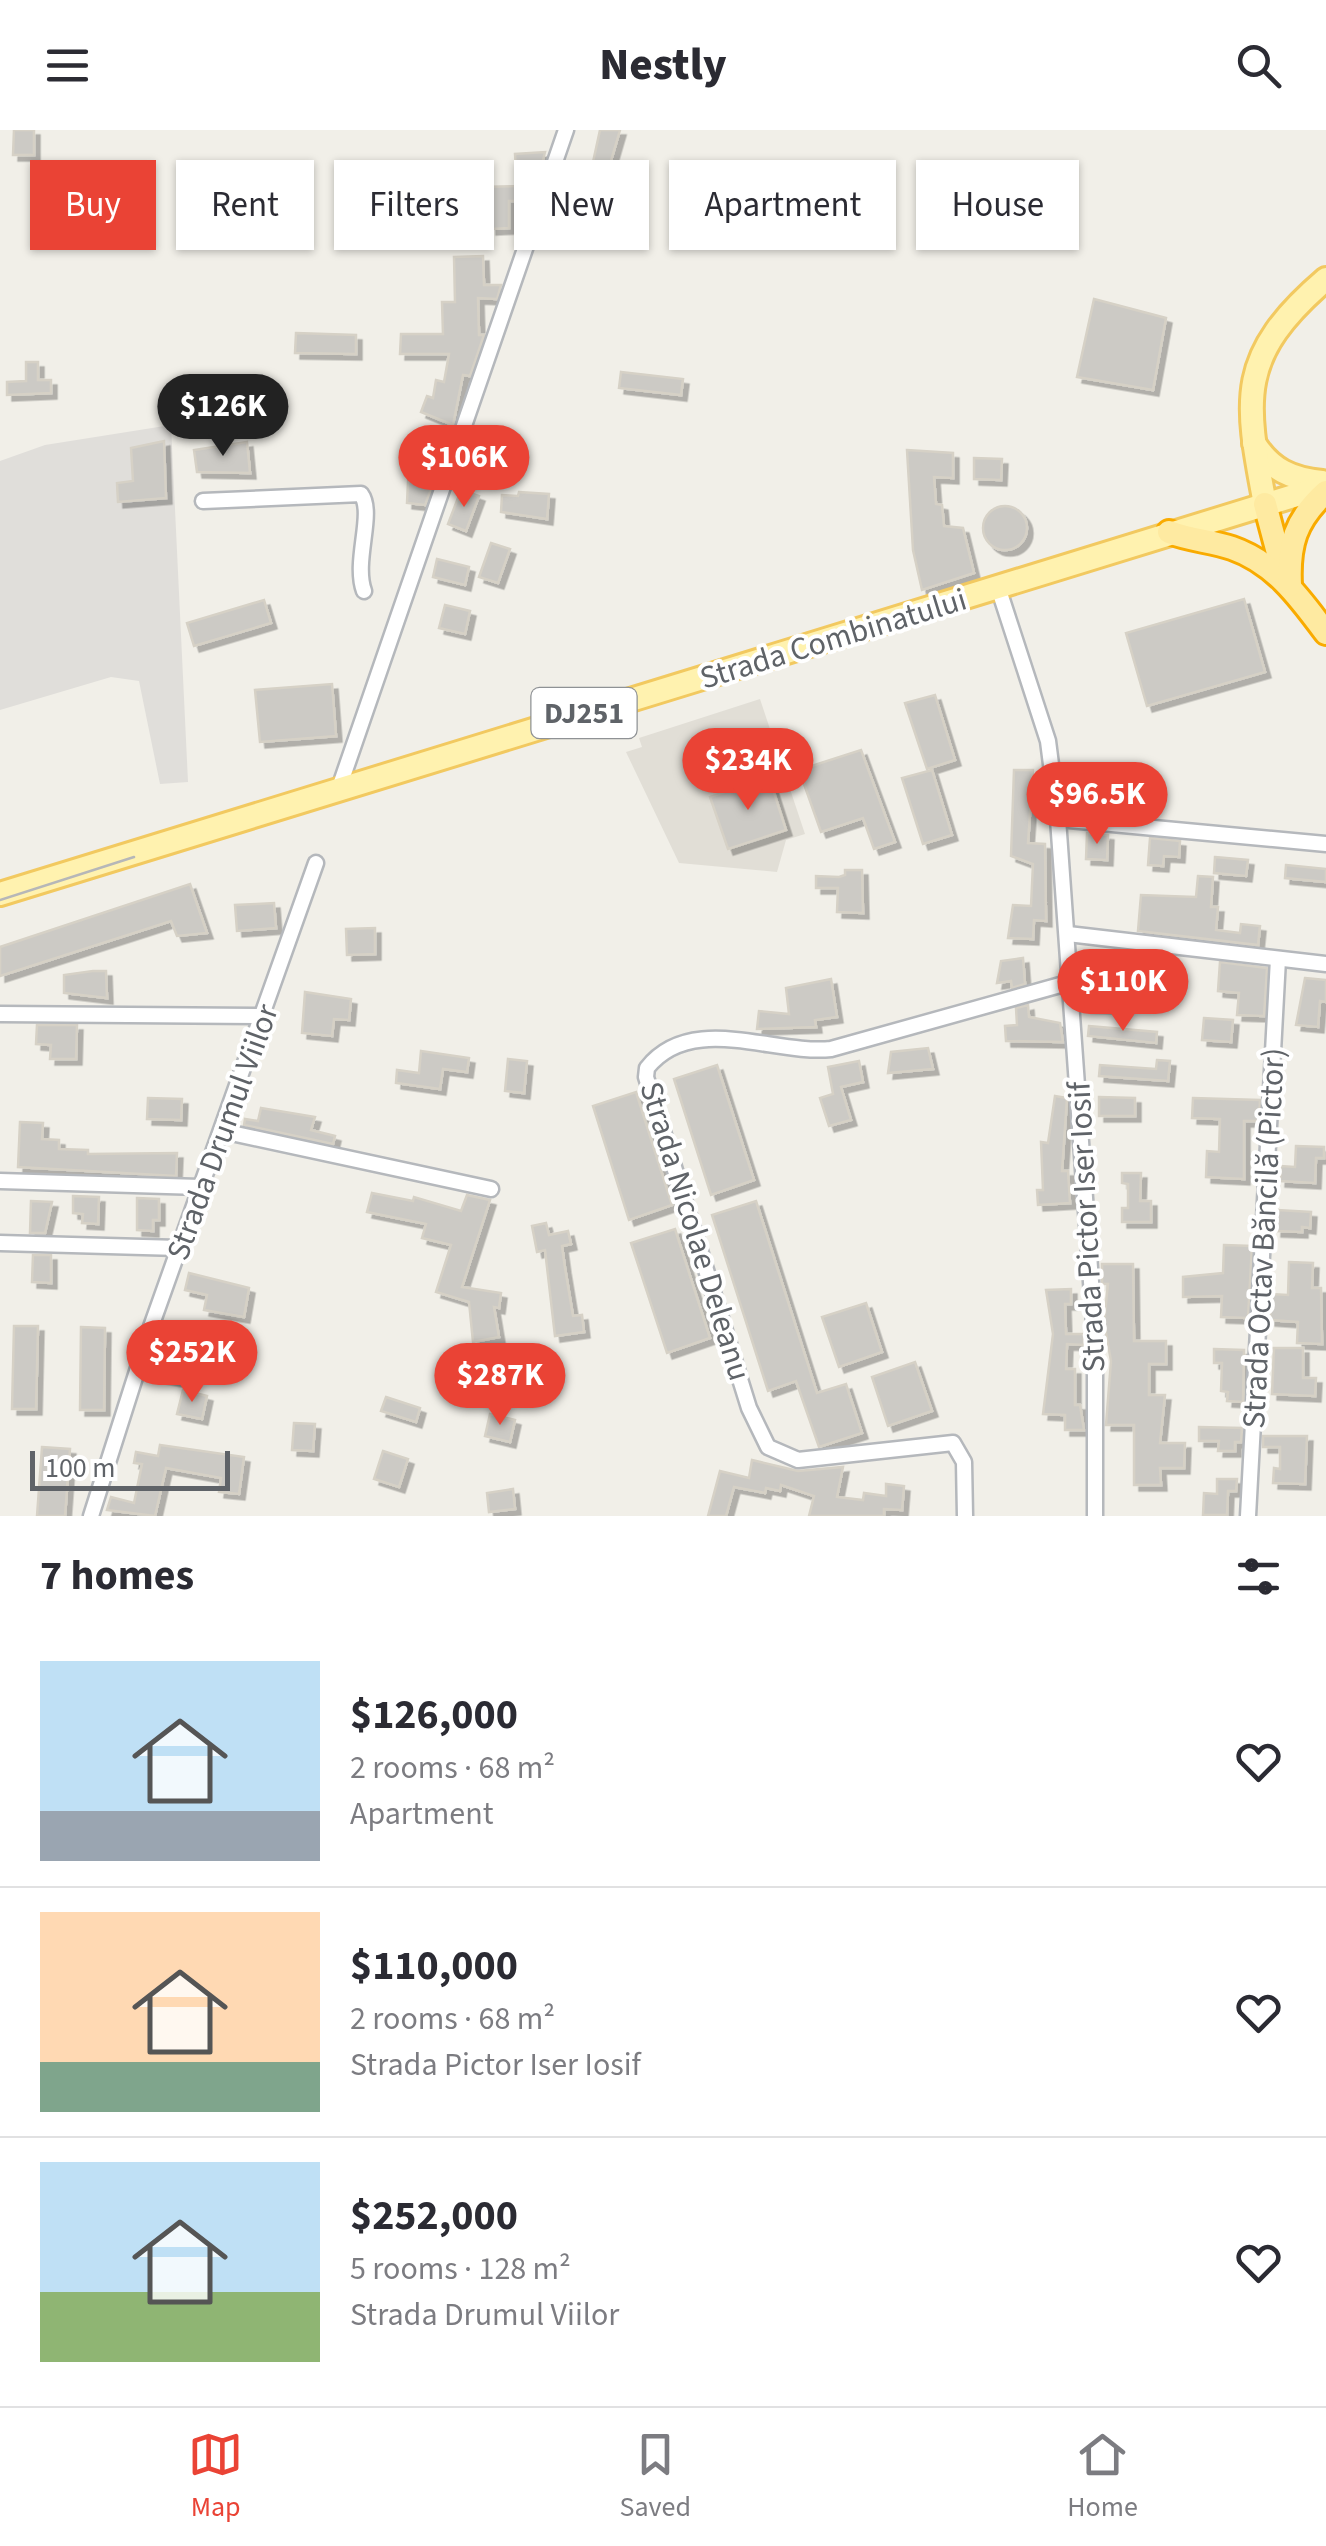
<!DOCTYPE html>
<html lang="en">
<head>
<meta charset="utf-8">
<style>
  :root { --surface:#fff; --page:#f7f7f7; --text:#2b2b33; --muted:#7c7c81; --line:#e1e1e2; --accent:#ea4335 }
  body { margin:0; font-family:"Source Sans 3",sans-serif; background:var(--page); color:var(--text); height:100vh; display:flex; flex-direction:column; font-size:38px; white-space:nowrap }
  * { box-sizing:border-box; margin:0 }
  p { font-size:32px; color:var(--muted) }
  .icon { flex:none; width:55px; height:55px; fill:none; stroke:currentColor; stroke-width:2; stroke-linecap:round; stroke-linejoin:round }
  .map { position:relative; height:1386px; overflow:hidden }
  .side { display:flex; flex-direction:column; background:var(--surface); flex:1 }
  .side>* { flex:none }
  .hud { position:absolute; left:30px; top:30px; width:1268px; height:90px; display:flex; gap:20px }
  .scale { position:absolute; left:30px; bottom:25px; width:200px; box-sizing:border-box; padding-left:10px; border:5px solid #5f6368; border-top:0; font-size:28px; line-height:35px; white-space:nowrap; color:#5f6368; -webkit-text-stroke:8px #fff; paint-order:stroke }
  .price { position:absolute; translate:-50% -85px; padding:0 22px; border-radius:35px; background:var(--accent); color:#fff; font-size:32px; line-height:65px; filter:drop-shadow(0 2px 5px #0008) }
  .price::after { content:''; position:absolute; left:50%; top:60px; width:30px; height:22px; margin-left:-15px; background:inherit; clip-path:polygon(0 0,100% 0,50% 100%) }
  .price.selected { background:#222; color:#fff }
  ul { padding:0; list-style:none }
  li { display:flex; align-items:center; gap:30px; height:250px; padding:0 40px }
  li+li { border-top:2px solid var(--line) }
  li span { display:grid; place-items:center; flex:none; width:280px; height:200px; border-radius:0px; color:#555 }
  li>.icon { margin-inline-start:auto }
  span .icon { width:120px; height:120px; fill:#fffc; stroke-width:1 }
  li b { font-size:42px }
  h2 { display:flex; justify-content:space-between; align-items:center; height:120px; padding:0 40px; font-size:42px }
  .tag { padding:0 35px; border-radius:0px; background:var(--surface); box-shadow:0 2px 8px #0004; font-size:35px; line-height:90px }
  .tag.selected { background:var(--accent); color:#fff }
  header { display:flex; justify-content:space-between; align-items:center; height:130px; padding:0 40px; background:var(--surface); font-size:45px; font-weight:800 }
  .tabs { display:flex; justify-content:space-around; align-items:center; height:140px; border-top:2px solid var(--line); background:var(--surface); font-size:28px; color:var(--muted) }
  .tabs a { display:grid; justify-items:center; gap:5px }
  .tabs .selected { color:var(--accent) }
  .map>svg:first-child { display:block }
  .industrial { fill:#e0deda }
  .education { fill:#e1ded6 }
  .building { fill:#cccac5; stroke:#d6d1c6; stroke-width:2.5; filter:url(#shadow) }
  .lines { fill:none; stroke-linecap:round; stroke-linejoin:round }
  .minor-casing { stroke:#b5b8bc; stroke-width:19 }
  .primary-casing { stroke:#f2c960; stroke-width:28 }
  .trunk-casing { stroke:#f9ab00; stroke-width:28 }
  .minor { stroke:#fff; stroke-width:14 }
  .primary { stroke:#fff2af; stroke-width:22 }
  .trunk { stroke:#feeaa1; stroke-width:22 }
  .tram { stroke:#b6b7b8; stroke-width:2.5 }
  .labels { text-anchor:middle; stroke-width:8; stroke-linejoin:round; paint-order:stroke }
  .shield { fill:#fff; stroke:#8f9295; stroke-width:2.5 }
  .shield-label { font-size:30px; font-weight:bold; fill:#5f6368 }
  .street-label { font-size:32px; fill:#5f6368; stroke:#fff }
</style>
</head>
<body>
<header><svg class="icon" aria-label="menu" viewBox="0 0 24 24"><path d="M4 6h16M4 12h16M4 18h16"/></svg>Nestly<svg class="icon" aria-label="search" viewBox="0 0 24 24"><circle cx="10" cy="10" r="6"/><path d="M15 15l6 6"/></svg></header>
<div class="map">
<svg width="1326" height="1386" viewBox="0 0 1326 1386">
  <defs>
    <filter id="shadow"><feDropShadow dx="5.5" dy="5.5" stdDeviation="0" flood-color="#0004"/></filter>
  </defs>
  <rect width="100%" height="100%" fill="#f1efe8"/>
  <!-- industrial -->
  <polygon class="industrial" points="171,295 188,652 160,654 139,551 111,547 0,580 0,331 45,315"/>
  <!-- education -->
  <polygon class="education" points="760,569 805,704 786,710 777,742 679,733 626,622 642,617 639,608"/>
  <!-- building -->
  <g class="building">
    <polygon points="14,0 34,0 34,25 13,25"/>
    <polygon points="600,0 620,0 608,41 634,45 631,62 588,55"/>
    <polygon points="545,22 539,46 530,46 530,71 509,71 509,98 491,99 490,71 481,71 481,57 517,56 515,24"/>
    <polygon points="570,79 613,89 608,108 565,98"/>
    <polygon points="483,126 484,155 501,155 497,169 478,168 479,205 484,205 470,246 463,245 453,295 421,282 427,266 433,268 436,250 444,252 449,224 400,224 401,204 443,204 442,172 455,172 454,127"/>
    <polygon points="1094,169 1166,188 1153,260 1077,247"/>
    <polygon points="296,203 356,205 356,224 295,223"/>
    <polygon points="26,232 38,232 38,250 51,250 51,263 7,265 7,252 26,251"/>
    <polygon points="621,242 683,249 681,265 619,258"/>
    <polygon points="164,311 166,368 118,372 117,353 133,351 131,318"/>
    <polygon points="247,312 250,343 197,342 194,320"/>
    <polygon points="907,320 953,323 953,348 934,347 936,374 942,375 944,396 963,398 974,443 922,460 913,420"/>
    <polygon points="974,328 1002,329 1001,350 974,349"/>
    <polygon points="409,330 432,330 432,357 425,375 407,373"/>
    <polygon points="461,360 479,366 466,401 448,394"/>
    <polygon points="519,362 549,364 547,389 501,382 502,365 518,366"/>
    <circle cx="1005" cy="398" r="22"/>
    <polygon points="491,413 510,419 498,453 479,447"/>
    <polygon points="437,429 469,437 465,455 433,447"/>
    <polygon points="1244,469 1265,542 1147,576 1126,503"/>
    <polygon points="264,470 271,493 194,516 187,493"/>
    <polygon points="445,475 470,481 465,504 439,498"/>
    <polygon points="332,554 336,606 260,612 255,560"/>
    <polygon points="935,565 955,630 927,639 905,573"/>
    <polygon points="861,620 895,712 874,719 863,688 821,702 799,640"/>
    <polygon points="932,640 952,705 923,714 902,648"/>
    <polygon points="1014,640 1033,640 1028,713 1045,714 1046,791 1034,790 1033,809 1008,808 1013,775 1031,776 1033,734 1011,726"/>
    <polygon points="769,647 786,700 728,719 710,667"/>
    <polygon points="1087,703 1108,705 1107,730 1086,729"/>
    <polygon points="1150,708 1180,711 1179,727 1164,726 1163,736 1148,735"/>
    <polygon points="1215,727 1248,730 1246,746 1214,743"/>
    <polygon points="1286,735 1326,739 1326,752 1285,748"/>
    <polygon points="845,740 862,740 863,783 837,782 838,758 816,758 816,746 839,747 845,745"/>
    <polygon points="1198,746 1213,747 1211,777 1218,777 1216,800 1240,803 1241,794 1260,796 1258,815 1138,801 1141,765 1196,767"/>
    <polygon points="190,754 207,803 177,806 171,791 0,846 0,817"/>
    <polygon points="274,773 276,798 237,801 235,775"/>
    <polygon points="375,798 375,824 347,825 346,799"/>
    <polygon points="1023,828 1025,854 1012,858 1011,851 997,853 1001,831"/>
    <polygon points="1220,832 1267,838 1264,886 1237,885 1239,863 1218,861"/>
    <polygon points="1110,833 1124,834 1125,871 1112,870 1112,878 1086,877 1086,836 1110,838"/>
    <polygon points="93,841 106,841 107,868 64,863 64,845"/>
    <polygon points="1305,848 1326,850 1326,872 1320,871 1318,897 1296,895"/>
    <polygon points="831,849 837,887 815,890 816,897 757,899 759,881 789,884 786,858"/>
    <polygon points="305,862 351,869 349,890 334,889 332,906 302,903"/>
    <polygon points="1028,875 1029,887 1060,893 1063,912 1006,911 1005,896 1017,895 1016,878"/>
    <polygon points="1204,888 1233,890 1231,912 1202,910"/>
    <polygon points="37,895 77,895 76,929 50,929 51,915 36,914"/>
    <polygon points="1089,896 1157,902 1156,913 1088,906"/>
    <polygon points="928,918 933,939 888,943 891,922"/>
    <polygon points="421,921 469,928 467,942 443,939 440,959 396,953 397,940 419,943"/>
    <polygon points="508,929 527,931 524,963 505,961"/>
    <polygon points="1157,930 1170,931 1168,951 1099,946 1100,935 1156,939"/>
    <polygon points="859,931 863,952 841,957 851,990 829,996 820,968 833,964 828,937"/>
    <polygon points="717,935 754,1050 711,1065 674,949"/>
    <polygon points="636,962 672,1075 629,1090 593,976"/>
    <polygon points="1055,966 1067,968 1062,1041 1068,1041 1070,1073 1038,1075 1037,1060 1043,1060 1041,1012 1048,1013"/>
    <polygon points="1099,967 1135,968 1135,986 1099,986"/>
    <polygon points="148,968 182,969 181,990 147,989"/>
    <polygon points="1193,968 1260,970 1259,991 1244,991 1244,1049 1206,1047 1207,1021 1219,1022 1220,989 1192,988"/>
    <polygon points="261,978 315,987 311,1000 335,1006 333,1014 244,995 245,989 258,991"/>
    <polygon points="20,992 43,993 42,1009 59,1010 59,1019 88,1020 88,1024 177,1023 176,1046 18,1037"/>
    <polygon points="1296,1016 1324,1017 1324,1028 1316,1028 1315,1053 1280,1051 1281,1036 1295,1037"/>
    <polygon points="1122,1043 1141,1043 1140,1071 1151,1071 1151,1092 1122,1092 1122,1078 1128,1078 1128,1054 1122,1053"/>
    <polygon points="372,1063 413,1071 414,1067 461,1081 467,1065 490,1070 462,1157 501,1163 499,1178 494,1177 499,1207 473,1212 469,1172 436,1162 451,1115 422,1108 426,1094 367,1082"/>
    <polygon points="73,1066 99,1067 98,1094 82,1093 83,1084 73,1083"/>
    <polygon points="137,1068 159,1069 159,1090 153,1090 153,1101 137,1100"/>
    <polygon points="31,1071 52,1072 45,1103 30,1103"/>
    <polygon points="756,1071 817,1263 846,1254 862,1303 819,1317 796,1251 768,1261 712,1085"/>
    <polygon points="1277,1080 1311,1082 1310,1098 1302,1097 1302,1102 1276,1101"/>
    <polygon points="546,1093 549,1105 568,1101 571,1114 562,1116 565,1138 573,1186 582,1185 584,1202 555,1206 545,1120 537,1122 532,1096"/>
    <polygon points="675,1099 710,1208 667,1223 631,1113"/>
    <polygon points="1224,1115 1252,1116 1248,1188 1221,1187 1222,1166 1183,1167 1183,1147 1223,1143"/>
    <polygon points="33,1125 51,1125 51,1153 32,1152"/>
    <polygon points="1289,1132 1313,1133 1312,1158 1321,1158 1322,1214 1297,1213 1298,1192 1270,1190 1271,1164 1288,1165"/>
    <polygon points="1102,1134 1133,1134 1134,1211 1166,1211 1166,1234 1149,1234 1149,1265 1165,1265 1160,1313 1185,1313 1184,1338 1160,1338 1161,1355 1134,1355 1134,1295 1106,1295 1111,1231 1104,1192 1108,1154 1102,1154"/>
    <polygon points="189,1143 249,1158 244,1187 204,1180 207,1165 185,1160"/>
    <polygon points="1071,1159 1071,1174 1065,1174 1066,1204 1084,1204 1084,1215 1067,1214 1066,1239 1075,1239 1075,1275 1080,1275 1084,1300 1065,1300 1065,1285 1043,1284 1053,1204 1046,1160"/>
    <polygon points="866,1173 882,1222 839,1237 822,1187"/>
    <polygon points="14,1196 38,1196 36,1279 12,1279"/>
    <polygon points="81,1197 105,1198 104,1280 80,1280"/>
    <polygon points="165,1207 218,1219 214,1240 181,1234 178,1251 156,1247"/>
    <polygon points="1274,1218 1303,1218 1303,1248 1316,1248 1315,1266 1272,1264"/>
    <polygon points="1214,1219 1244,1220 1243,1272 1227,1271 1228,1262 1221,1261 1222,1233 1214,1233"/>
    <polygon points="463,1228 494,1239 488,1255 457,1245"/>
    <polygon points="915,1232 932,1281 888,1296 872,1247"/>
    <polygon points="183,1260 207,1266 202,1289 177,1284"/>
    <polygon points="386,1267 420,1278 416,1292 381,1281"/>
    <polygon points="490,1284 515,1290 510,1312 485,1306"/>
    <polygon points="294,1293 315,1294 313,1321 292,1320"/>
    <polygon points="1199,1297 1242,1298 1241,1312 1235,1312 1235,1321 1218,1321 1219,1311 1199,1311"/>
    <polygon points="1263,1306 1307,1306 1305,1354 1273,1353 1274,1338 1280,1339 1280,1317 1263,1317"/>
    <polygon points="160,1315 244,1327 239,1364 219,1362 221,1348 166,1338 155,1386 107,1380 111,1367 134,1373 142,1334 134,1333 136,1322 158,1326"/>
    <polygon points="42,1317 70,1319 65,1386 37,1386"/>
    <polygon points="383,1321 408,1329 399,1357 374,1349"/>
    <polygon points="752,1330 798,1341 843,1337 837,1367 863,1370 864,1363 886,1366 886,1354 904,1356 902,1380 884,1379 884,1386 809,1386 814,1366 781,1355 780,1361 766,1358 765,1363 734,1357 726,1386 708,1386 720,1341 749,1348"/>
    <polygon points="1217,1349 1237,1349 1236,1361 1228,1361 1227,1385 1203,1385 1204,1363 1217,1364"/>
    <polygon points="513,1359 515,1379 489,1382 487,1363"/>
  </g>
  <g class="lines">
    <!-- minor casing -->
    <g class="minor-casing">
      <g id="minor">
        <path d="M203 371 361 364C375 383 353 431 364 461"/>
        <polyline points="998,457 1048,611 1058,689 1095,1208 1095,1386"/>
        <polyline points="338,661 566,0"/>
        <polyline points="1058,689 1326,714"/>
        <polyline points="1068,804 1326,834"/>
        <polyline points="0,884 265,886"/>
        <polyline points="222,1001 491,1059"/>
        <polyline points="0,1051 200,1057"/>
        <polyline points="0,1113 179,1118"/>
        <polyline points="91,1386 152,1194 316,733"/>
        <path d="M965 1386 964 1332 953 1313 798 1330 768 1317 749 1278 646 947 647 938C691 882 774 925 831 919L1071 852"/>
        <polyline points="1248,1386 1278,829"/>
      </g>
    </g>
    <!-- primary casing -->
    <g class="primary-casing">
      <g id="primary">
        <path d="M1254 313C1271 340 1292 349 1322 352"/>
        <path d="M1265 374C1245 269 1236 226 1326 149"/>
        <polyline points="0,764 1326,356"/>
      </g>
    </g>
    <!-- trunk casing -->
    <g class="trunk-casing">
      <g id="trunk">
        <polyline points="1265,374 1282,438"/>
        <path d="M1169 402C1190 410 1211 411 1232 418 1275 433 1300 468 1326 503"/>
        <path d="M1290 455C1288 415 1295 390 1326 362"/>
      </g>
    </g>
    <!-- minor -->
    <use href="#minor" class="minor"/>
    <!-- primary -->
    <use href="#primary" class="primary"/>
    <!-- trunk -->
    <use href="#trunk" class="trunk"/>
    <!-- tram -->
    <polyline class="tram" points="0,770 134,727"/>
  </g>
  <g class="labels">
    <!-- shield labels -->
    <rect class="shield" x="531.5" y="558" width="105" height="50" rx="8"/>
    <g class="shield-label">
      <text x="584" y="593">DJ251</text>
    </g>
    <!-- street labels -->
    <g class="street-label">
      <text transform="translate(833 508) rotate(-17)" y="11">Strada Combinatului</text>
      <text transform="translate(222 1002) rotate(-70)" y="11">Strada Drumul Viilor</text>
      <text transform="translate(1086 1097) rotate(-93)" y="11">Strada Pictor Iser Iosif</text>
      <text transform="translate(696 1101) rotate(73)" y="11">Strada Nicolae Deleanu</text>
      <text transform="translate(1263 1108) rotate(-87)" y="11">Strada Octav Băncilă (Pictor)</text>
    </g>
  </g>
</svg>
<div class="scale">100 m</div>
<b class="price selected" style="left:223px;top:329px">$126K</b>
<b class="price" style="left:464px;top:380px">$106K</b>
<b class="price" style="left:748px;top:683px">$234K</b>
<b class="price" style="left:1097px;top:717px">$96.5K</b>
<b class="price" style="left:1123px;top:904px">$110K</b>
<b class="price" style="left:192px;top:1275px">$252K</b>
<b class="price" style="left:500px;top:1298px">$287K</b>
<div class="hud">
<a class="tag selected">Buy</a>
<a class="tag">Rent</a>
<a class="tag">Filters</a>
<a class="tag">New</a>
<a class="tag">Apartment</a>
<a class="tag">House</a>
</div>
</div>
<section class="side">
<h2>7 homes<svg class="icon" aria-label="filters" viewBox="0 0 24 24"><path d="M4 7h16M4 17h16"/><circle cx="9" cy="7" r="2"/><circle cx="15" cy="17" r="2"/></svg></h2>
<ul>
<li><span style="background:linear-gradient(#bfe0f5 75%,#9aa5b1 0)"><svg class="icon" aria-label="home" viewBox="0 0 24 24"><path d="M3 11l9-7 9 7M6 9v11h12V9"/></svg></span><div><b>$126,000</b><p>2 rooms · 68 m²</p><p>Apartment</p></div><svg class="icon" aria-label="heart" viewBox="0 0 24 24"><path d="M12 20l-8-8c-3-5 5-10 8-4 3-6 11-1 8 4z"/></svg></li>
<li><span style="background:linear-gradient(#ffd9b3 75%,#7fa58c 0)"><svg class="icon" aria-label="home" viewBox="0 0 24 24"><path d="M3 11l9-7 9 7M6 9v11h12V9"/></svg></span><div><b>$110,000</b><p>2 rooms · 68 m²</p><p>Strada Pictor Iser Iosif</p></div><svg class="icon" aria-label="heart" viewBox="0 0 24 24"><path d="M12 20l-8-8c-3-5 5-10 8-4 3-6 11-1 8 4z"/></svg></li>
<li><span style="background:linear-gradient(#bfe0f5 65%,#8fb573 0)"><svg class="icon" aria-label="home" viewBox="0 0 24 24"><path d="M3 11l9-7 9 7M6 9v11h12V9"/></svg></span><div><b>$252,000</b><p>5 rooms · 128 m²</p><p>Strada Drumul Viilor</p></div><svg class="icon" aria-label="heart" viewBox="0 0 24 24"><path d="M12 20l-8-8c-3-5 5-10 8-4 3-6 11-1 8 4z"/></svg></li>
</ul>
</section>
<nav class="tabs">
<a class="selected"><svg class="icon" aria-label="map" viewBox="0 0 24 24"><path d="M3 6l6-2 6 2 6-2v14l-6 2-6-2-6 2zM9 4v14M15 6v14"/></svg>Map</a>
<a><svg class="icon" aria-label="saved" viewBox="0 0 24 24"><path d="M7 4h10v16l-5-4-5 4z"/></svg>Saved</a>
<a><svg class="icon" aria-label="home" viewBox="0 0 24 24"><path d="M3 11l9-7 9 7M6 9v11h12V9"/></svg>Home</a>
</nav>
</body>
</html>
